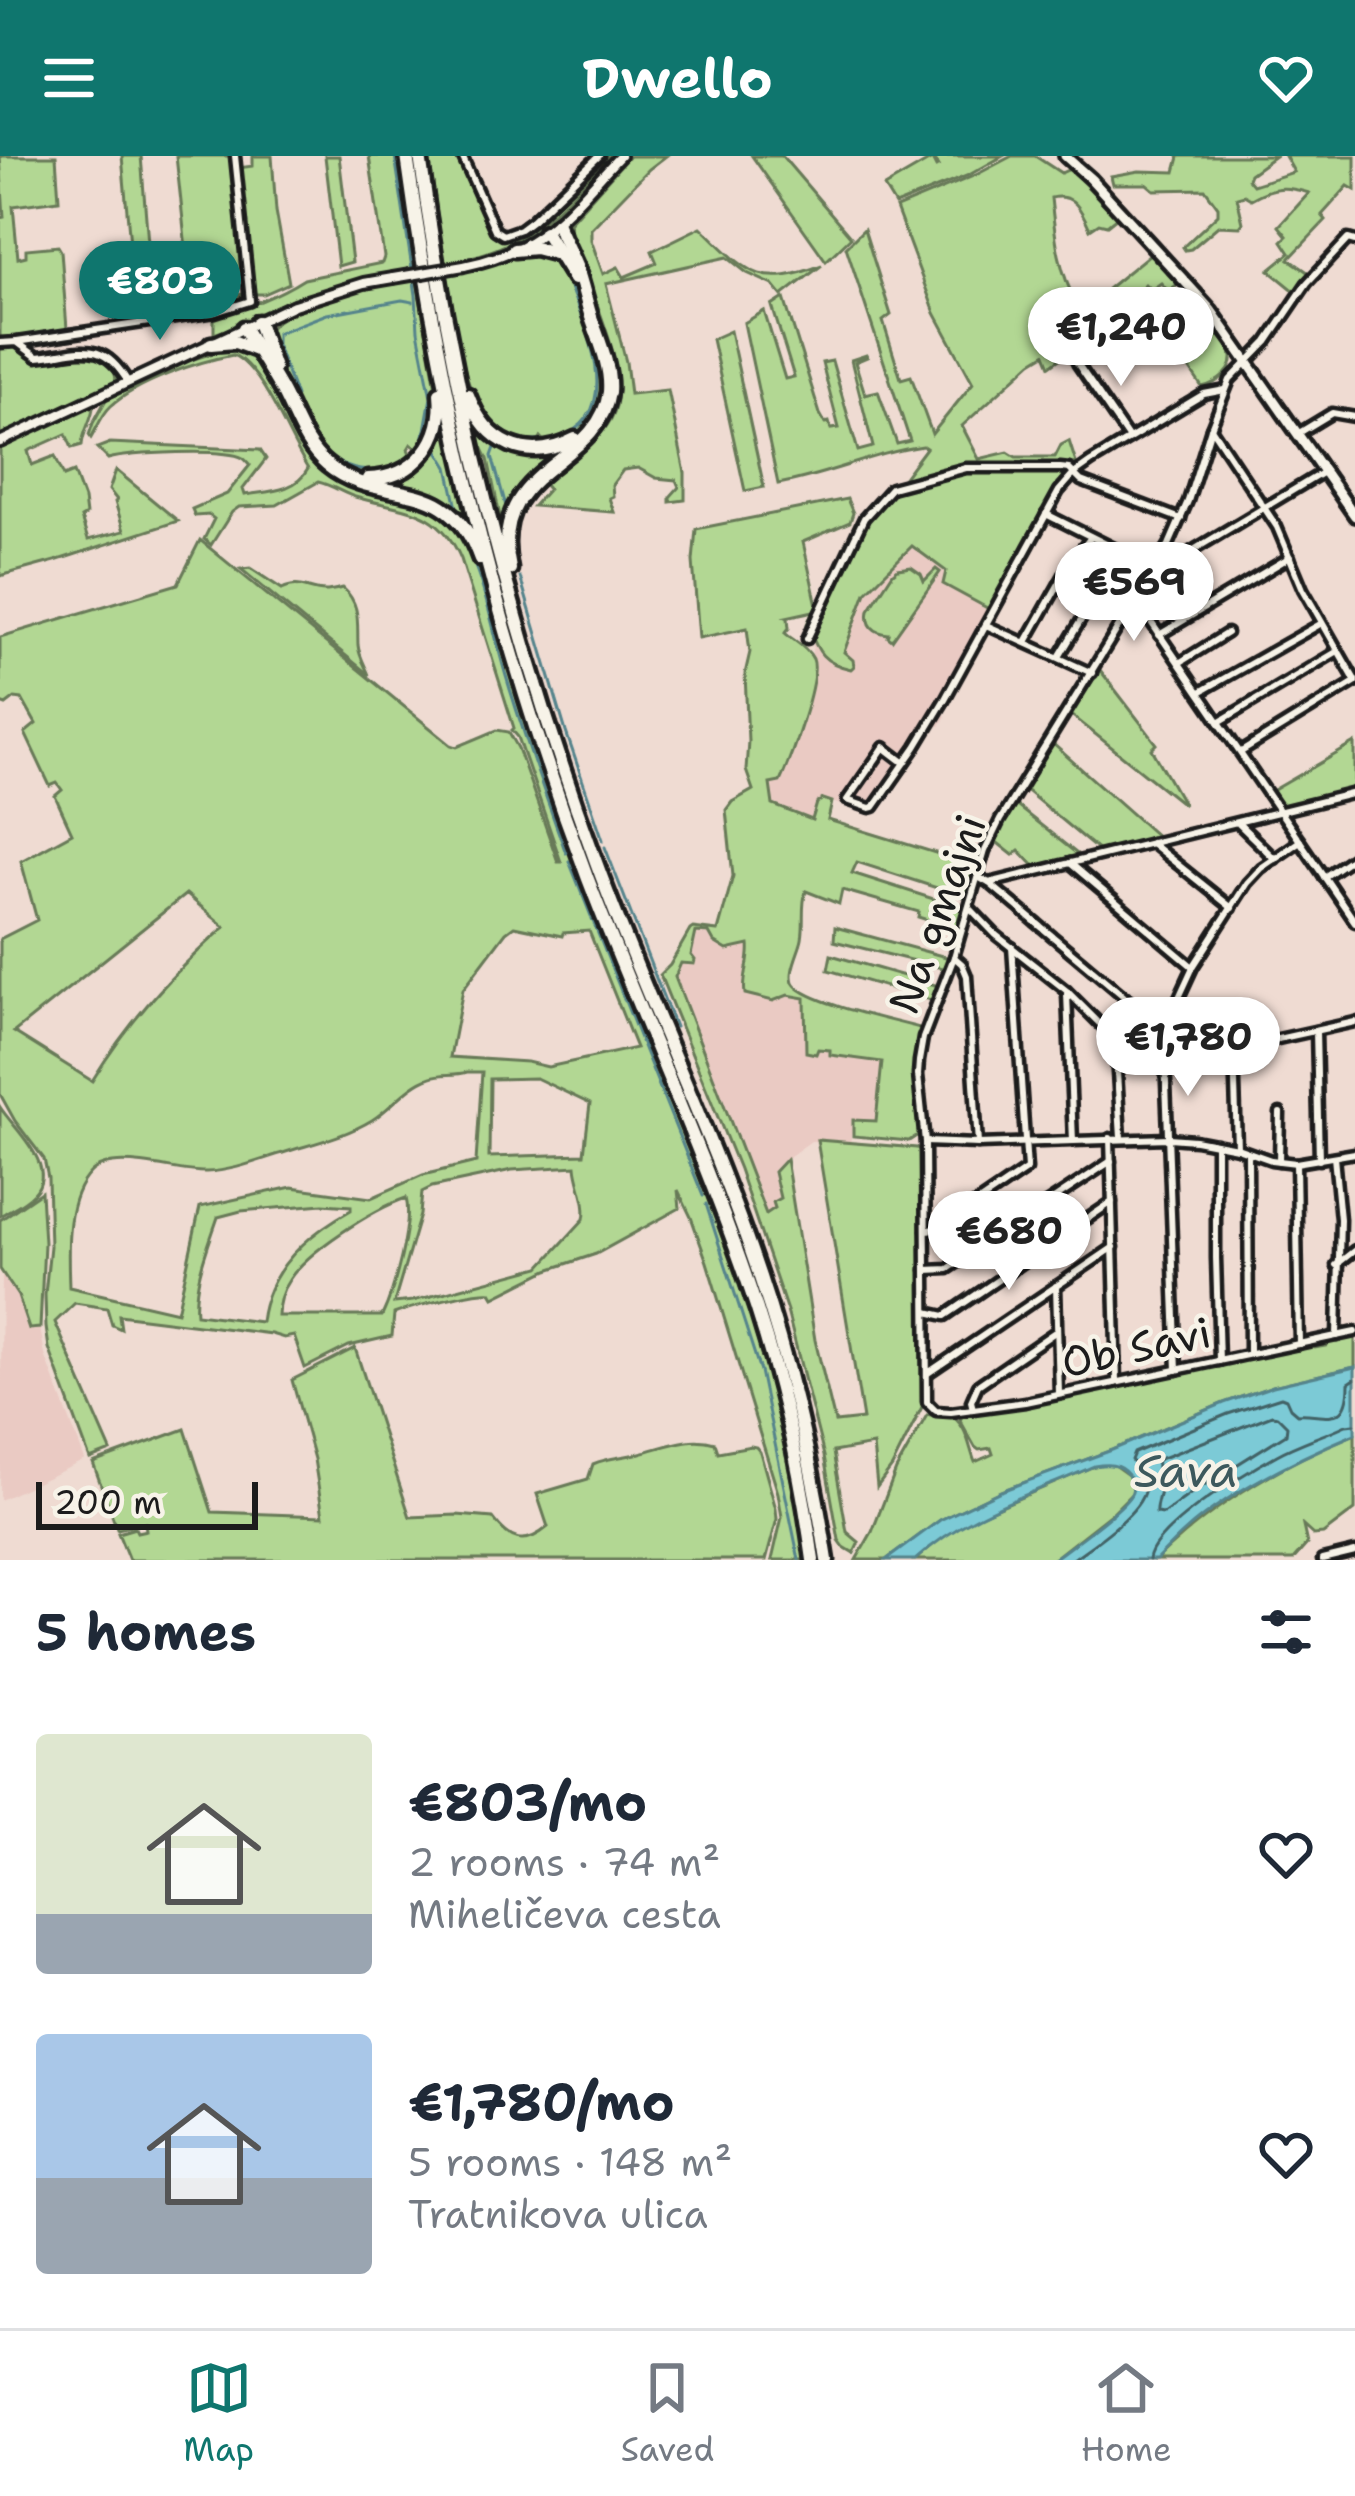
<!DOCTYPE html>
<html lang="en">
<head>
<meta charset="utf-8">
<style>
  :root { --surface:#fff; --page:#f6f6f7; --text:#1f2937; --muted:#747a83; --line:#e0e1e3; --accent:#0f766e }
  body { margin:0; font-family:"Shantell Sans",sans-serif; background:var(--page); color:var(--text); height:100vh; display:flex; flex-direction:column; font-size:45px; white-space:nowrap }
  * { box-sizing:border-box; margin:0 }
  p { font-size:39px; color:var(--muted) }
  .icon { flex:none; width:66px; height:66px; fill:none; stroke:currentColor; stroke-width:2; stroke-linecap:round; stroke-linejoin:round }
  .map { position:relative; height:1404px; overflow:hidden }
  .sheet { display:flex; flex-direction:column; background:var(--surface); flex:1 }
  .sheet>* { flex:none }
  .scale { position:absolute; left:36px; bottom:30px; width:222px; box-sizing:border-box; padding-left:12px; border:6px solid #1c1c1c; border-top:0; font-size:33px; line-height:42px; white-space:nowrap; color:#1c1c1c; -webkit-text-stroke:9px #f7f3e8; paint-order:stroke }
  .price { position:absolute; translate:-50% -102px; padding:0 27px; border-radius:42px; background:#fff; color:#222; font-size:39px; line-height:78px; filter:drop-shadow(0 3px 6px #0008) }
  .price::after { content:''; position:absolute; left:50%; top:72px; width:36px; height:27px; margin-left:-18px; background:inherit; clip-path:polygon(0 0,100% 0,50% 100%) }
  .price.selected { background:var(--accent); color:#fff }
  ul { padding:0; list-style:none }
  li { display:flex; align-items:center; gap:36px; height:300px; padding:0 36px }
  li span { display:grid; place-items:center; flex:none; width:336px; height:240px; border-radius:12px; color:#555 }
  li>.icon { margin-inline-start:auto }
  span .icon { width:144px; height:144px; fill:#fffc; stroke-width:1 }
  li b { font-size:51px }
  h2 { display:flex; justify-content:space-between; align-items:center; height:144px; padding:0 36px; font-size:51px }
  header { display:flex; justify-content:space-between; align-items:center; height:156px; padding:0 36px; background:var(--accent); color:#fff; font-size:54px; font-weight:700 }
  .tabs { display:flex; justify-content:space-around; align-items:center; height:168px; border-top:3px solid var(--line); background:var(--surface); font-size:33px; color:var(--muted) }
  .tabs a { display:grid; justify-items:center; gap:6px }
  .tabs .selected { color:var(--accent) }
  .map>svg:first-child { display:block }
  .built { fill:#eacac3 }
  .green { fill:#b2d793; stroke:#677a58; stroke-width:3; fill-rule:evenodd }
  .water { fill:#7bcad6; stroke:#55848c; stroke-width:3 }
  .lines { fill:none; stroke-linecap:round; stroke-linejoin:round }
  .shore { stroke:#426266; stroke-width:3 }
  .stream { stroke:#55848c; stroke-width:3 }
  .minor-casing { stroke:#1c1c1c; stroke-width:15 }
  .tertiary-casing { stroke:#1c1c1c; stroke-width:16 }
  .secondary-casing { stroke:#1c1c1c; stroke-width:18 }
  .motorway-casing { stroke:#1c1c1c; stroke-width:21 }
  .minor { stroke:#f7f3e8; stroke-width:6 }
  .tertiary { stroke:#f7f3e8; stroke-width:8 }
  .secondary { stroke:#f7f3e8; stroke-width:9 }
  .motorway { stroke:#f7f3e8; stroke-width:12 }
  .tertiary-bridge-casing { stroke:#1c1c1c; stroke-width:16; stroke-linecap:butt }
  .tertiary-bridge { stroke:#f7f3e8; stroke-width:8 }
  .labels { text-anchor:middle; stroke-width:9; stroke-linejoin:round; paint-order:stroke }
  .street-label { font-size:42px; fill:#1c1c1c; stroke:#f7f3e8 }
  .water-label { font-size:45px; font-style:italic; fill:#3d595d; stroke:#f7f3e8 }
</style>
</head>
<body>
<header><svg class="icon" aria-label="menu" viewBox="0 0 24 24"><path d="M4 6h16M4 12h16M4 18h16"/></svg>Dwello<svg class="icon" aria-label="heart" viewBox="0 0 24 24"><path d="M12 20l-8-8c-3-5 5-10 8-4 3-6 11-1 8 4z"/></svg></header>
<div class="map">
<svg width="1355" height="1404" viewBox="0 0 1355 1404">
  <rect width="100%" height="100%" fill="#efdbd2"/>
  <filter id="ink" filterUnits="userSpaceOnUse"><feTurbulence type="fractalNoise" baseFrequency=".00833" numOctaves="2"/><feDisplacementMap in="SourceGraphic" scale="24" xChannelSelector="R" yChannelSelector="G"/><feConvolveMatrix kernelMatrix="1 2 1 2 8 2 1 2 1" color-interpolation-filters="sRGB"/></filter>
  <g filter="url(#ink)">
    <!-- built -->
    <g class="built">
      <polygon points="912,390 946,415 943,428 989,453 962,503 972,509 966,521 962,521 942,557 946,560 940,570 935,569 871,659 823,643 817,648 813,664 781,653 773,649 770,628 802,547 814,485 841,499 866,436"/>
      <polygon points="695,776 709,776 727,794 750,789 751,806 744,827 760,841 773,845 788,839 806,842 818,893 831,894 831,899 882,906 876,966 854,964 850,987 811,985 786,1003 774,1016 780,1042 775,1052 766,1058 675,821 681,807 692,802"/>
      <polygon points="2,1112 7,1127 18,1139 29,1172 40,1172 45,1199 85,1304 0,1344"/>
    </g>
    <!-- green -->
    <g class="green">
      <polygon points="0,0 56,0 59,44 13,50 18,102 26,100 26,93 58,90 61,95 67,173 0,184 0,62 4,61"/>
      <polygon points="122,0 141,0 154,162 137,165"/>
      <polygon points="176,0 233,0 244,118 222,120 223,136 214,138 216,142 243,138 242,146 193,157"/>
      <polygon points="253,0 272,0 276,55 289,127 264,138 250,138 238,12 253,10"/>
      <polygon points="325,0 339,0 352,106 338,110"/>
      <path d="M369 0H397L415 111 290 144 235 171 214 178V159C245 153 279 139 304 123L382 107 384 101Z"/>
      <path d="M429 0H460L493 77 501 83C543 68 571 29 604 0H609C555 57 526 94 444 107Z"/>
      <path d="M629 0H666L649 13 591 73V84L603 118 618 111 624 121 657 107 652 95 701 71C746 114 757 135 822 109L782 140 773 129 747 117 727 101 606 128 626 206 630 238 668 234 685 317V344L670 346V341L679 331 676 324 656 322 638 312 623 314 612 329 613 340 609 342 614 356 533 350 548 333 542 325C566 307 596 290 611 263 638 215 578 117 569 67Z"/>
      <polygon points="752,0 782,0 851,81 826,105"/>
      <polygon points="933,0 1003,0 969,19 895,49 884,31 932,3 936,11 939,10"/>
      <path d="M1012 0H1035L1061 17 1070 13 1117 61 1107 69 1099 67 1090 73C1081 53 1074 37 1051 42 1055 81 1059 118 1079 152L1106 136 1107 133 1150 98 1178 128 1168 135 1161 127 1151 134 1145 128 1134 139 1139 145 1135 148 1136 151 1142 148 1146 153 1153 149 1164 163 1153 170 1158 179 1168 174 1172 180 1148 197 1138 184 1111 202 1092 174 1067 190 1069 196 1050 210 1045 198 1032 206 962 270 979 303 1008 296 1016 301H1055L1061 289 1069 285 1076 307 1072 309 962 310 902 324 926 292 923 290C874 297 828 319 778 328L744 167 764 155 785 223 794 221 772 150 784 142 820 258 825 267 829 266 831 273 839 272 822 207 832 205 858 295 873 291 851 204 866 199 867 201 855 206 865 238 878 235 897 288 910 285 846 91 864 73 891 159 883 165 901 223 911 220 932 278 973 227 935 157 896 52 976 19Z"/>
      <path d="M1177 0H1275L1250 18 1248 23 1253 29 1294 16 1285 0H1355V34L1348 30 1322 59 1326 64 1289 103 1309 117 1296 136 1269 114 1290 97 1282 85 1287 80 1279 70 1309 37C1286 30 1273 30 1251 43L1244 39 1237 41 1243 67 1240 71 1218 70 1191 93 1185 94 1183 91 1218 58V51L1205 33 1154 34 1147 28H1113L1111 20 1139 15 1175 16 1179 1Z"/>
      <path d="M536 95C571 108 572 128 584 160 606 215 621 270 547 289L541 282 536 290C521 289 504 284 492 273 464 246 454 158 447 118Z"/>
      <path d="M417 124 437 237 434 272 420 294 411 288 408 293 413 304C405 308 396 315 388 317 318 339 290 236 271 190L268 174C290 145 380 129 417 124Z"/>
      <polygon points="730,175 764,331 745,335 712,183"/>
      <path d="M1219 179C1223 184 1229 189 1231 196 1237 214 1217 228 1202 231L1183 203Z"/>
      <path d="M12 189 35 204C64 203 113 180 116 225L0 280V191Z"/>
      <path d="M236 190 248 194 255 201 299 287 330 322 349 330 389 336 436 351 460 373 478 405 534 593 560 665 638 870 694 1003 751 1162 772 1234 799 1361 805 1404H772L782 1361 778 1337 707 1106 691 1061 678 1034 680 1052 596 1098 548 1114 494 1141 491 1136C475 1134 412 1151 394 1158L392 1180 349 1190 305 1212 294 1180 284 1182 271 1178 119 1159 121 1173 112 1169 107 1152 75 1147 55 1166 111 1295 90 1303 49 1192 46 1171 45 1138 50 1090 48 1022 44 1003 15 965 0 938V783L37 764 21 705 72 677 55 640 62 634 57 627 50 630 25 577 36 568 22 543 15 542 6 549 0 547V481L178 428 200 384 451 589 457 591 497 574 509 576 518 592 558 706H561L518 581 512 574 514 572 461 403C438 349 403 355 355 341 342 337 332 329 318 326L277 349 239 351 232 356 211 389 204 383 214 363 209 359 195 360 192 353 227 338 250 309C247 306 246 304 243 302 225 292 130 297 108 303L97 292 110 287 260 294 266 303 243 333 245 339C270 335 295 336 308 313 289 284 263 212 233 199 196 206 139 225 111 250 102 258 97 272 91 282L89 279 93 267 108 240 184 206ZM186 738 225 771C173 816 128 866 92 925L14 876ZM514 770 562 780 563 777 589 775 636 892 548 911 527 906 450 901 463 833 506 776ZM467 916H482L476 1006 423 1019 371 1042 292 1031 200 1051 177 1156 69 1131C68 1096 64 1044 90 1017 113 993 175 1017 206 1016 234 1015 259 1004 286 996 315 987 346 980 372 964 392 952 407 929 431 921 442 917 455 920 467 916ZM536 922 590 948 584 998 489 1001 490 923ZM576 1010C577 1027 588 1046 584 1063L540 1111 413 1145 394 1147 420 1059 422 1036 432 1031 512 1014ZM406 1042C413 1067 394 1135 382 1160H278C278 1148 282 1134 289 1124 307 1095 374 1053 406 1042ZM323 1048 351 1050V1054C308 1078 267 1114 261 1166L196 1158C193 1127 208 1091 218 1061L241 1055Z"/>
      <path d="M93 247C95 259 83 274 82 289L72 292 66 278 28 295 32 309 55 300 64 320 74 316 84 343 86 359 81 362 88 384 124 375 115 346 117 344 109 334 116 314 178 365 55 405 0 420V291Z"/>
      <polygon points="445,262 470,371 455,356 383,328 384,325 398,321"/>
      <polygon points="476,264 505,291 571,290 546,308 504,380 488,303 479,285"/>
      <path d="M1063 314 1066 316 989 453 943 428 946 415 912 390 866 436 844 496 853 504 854 510 851 513C820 507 817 493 807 468L812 457 821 455 869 363 892 334 965 315Z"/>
      <path d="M847 343 853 357 850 366 803 386 818 454 786 461 788 462 789 472 785 477C794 485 807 491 813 503 821 521 789 606 780 626L770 628 773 649 812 664 817 647 823 643 832 646 828 664 978 710 968 742 857 706 852 717 965 753 959 774 918 761 919 756 842 734 839 748 806 735C801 750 805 767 802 783 800 795 786 819 795 829 811 848 896 865 923 873L913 914 921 977 909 985 853 980V964L876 965 882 906 830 899V894L818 893 816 898 806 896 805 842 788 839 773 845 745 838C742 822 751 806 749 789L727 794 714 786 709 777 696 776 691 799 695 804 694 808 681 807 675 821 766 1058 775 1052 773 1046 780 1042 774 1016 786 1003 815 1184 835 1266 863 1263 817 984 917 992 922 996 926 1219 923 1249 892 1311 877 1331 873 1289 833 1296 847 1376 859 1386 854 1397 844 1391 839 1384 824 1300 787 1155 739 1013 660 819 670 809 690 774 693 772 718 775 733 720 726 654 732 646 753 634 746 614 748 585 745 518 750 496 747 472 699 482 693 405 696 373Z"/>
      <path d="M911 411 921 418 924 425 936 413 940 416 892 484 888 481 889 478C874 477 866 469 869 454L893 417 898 413Z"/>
      <path d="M250 412 282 433C300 424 308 435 325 435 331 435 337 433 343 432 361 448 357 467 358 489 359 500 365 509 369 519L241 413Z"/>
      <polygon points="1100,514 1157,588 1152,593 1184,649 1070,558"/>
      <polygon points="1052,587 1159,682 1100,696 1023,632"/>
      <polygon points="1355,587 1355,635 1294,650 1281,650 1272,635"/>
      <polygon points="1013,647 1081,701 1036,712 1019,694 1013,699 994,684"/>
      <polygon points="835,771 950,802 946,813 834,785"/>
      <polygon points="831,799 939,830 934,845 828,814"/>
      <path d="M0 951C14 973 59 1011 34 1037 25 1047 11 1053 0 1060Z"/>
      <polygon points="41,1036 44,1087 40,1172 29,1173 18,1140 0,1113 0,1064"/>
      <path d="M1355 1181V1211L1273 1230 1224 1247 1112 1294 1001 1335 940 1364 886 1404H856L872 1376 896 1314 927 1259C935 1259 943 1256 949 1259 967 1266 969 1292 975 1306L993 1298 991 1292 979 1294 975 1291 960 1264 964 1257 1018 1249 1312 1189 1315 1192 1326 1190 1328 1187Z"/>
      <path d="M355 1192 410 1361 457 1359 493 1362C510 1385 524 1391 548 1371L537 1338 588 1323 593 1308C610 1301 622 1302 640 1297 665 1291 689 1279 715 1287L718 1296 751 1290 756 1291 760 1296 776 1353 777 1363 766 1404H129L118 1377 135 1372 137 1376 146 1374 145 1367 117 1373 93 1307 185 1273 212 1356 323 1360 314 1303 292 1224Z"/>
      <path d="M1355 1278V1354L1323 1378 1313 1379 1303 1370 1307 1388 1293 1404H1156C1213 1348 1281 1308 1355 1278Z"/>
      <polygon points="1104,1308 1114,1309 1128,1319 1133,1331 1132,1337 1112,1357 1052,1404 915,1404 949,1375 975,1361 1094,1310"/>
    </g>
    <!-- water -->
    <path class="water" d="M1355 1211V1278C1298 1302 1229 1335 1183 1377 1173 1386 1165 1395 1156 1404H1052C1068 1392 1127 1351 1132 1336 1134 1330 1132 1324 1128 1319 1119 1307 1107 1308 1094 1310 1030 1339 968 1356 915 1404H886L940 1364 1001 1335 1112 1294 1224 1247 1273 1230Z"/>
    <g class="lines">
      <!-- shore -->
      <g class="shore">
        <path d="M1272 1259 1277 1260 1287 1270 1286 1278 1193 1336 1163 1358 1156 1357C1155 1349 1159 1343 1160 1334 1161 1323 1155 1314 1157 1304Z"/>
        <path d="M1072 1404C1091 1389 1146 1355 1145 1329 1145 1319 1138 1312 1131 1304L1134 1297 1228 1258 1281 1241 1286 1243 1290 1252 1297 1258C1325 1256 1349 1273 1349 1227L1355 1223"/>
        <path d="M1149 1404C1152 1373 1248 1315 1277 1299 1299 1287 1323 1280 1346 1269L1355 1268"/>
      </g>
      <!-- stream -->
      <g class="stream">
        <polyline points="395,0 416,139 418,175 431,241 423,285 417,293"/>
        <polyline points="296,240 277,190 277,177 327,158 402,144 413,146"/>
        <polyline points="502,274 518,285 539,285"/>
        <path d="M544 285C616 273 600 206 580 157 572 137 566 115 548 101"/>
        <path d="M316 286C340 318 379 324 410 300"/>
        <polyline points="496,289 492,300 507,354"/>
        <polyline points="437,293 448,311 457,352"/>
        <path d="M447 364C483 401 491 472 506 520 524 580 545 639 566 697"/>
        <polyline points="520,421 566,576 603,684"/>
        <polyline points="605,691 675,871"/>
        <polyline points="569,705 703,1040"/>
        <polyline points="706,1048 760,1215 799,1404"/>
      </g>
      <!-- minor casing -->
      <g class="minor-casing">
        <g id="minor">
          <polyline points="462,0 495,74 503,79 520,73 532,64 599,0"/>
          <polyline points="1355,85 1348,83 1307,127 1267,186 1230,224 1211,272 1188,345 1169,389 1000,664 985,695 954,801 923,882 919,905 918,919 925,986 927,1246 936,1255 951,1256 1025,1246 1355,1176"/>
          <polyline points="17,186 215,156 250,145 235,0"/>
          <path d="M0 187 17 186 37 201C80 197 101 181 128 226"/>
          <polyline points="1077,207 1129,283"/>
          <polyline points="1211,272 1277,371 1303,433 1355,524"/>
          <polyline points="1299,277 1332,257 1355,261"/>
          <polyline points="1046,358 1154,412 1172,407 1325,315"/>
          <polyline points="1136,444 1355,766"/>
          <polyline points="986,469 1092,517"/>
          <polyline points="1159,479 1290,401"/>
          <polyline points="807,483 864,362 891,332 966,312 1060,312 1069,313 1081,325 1181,363"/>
          <polyline points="1026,486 1069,410 1091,381"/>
          <polyline points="1059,501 1122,396"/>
          <polyline points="1179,507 1227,477"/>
          <polyline points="1200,536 1322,467"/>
          <polyline points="1219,566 1338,495"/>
          <polyline points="1241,596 1355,526"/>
          <polyline points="905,607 884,591 847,644 870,652 874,651 916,591 945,543 1059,335 1074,318 1091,306 1204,238 1225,234"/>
          <polyline points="1239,668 1275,703"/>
          <polyline points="1151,687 1232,752"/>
          <polyline points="1070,707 1193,811"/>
          <polyline points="978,721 989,727 1164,874"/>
          <polyline points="1324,721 1355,700"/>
          <polyline points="989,727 1355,637"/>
          <polyline points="969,751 996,779 1067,835 1115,883 1121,982"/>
          <polyline points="954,801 962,808 967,820 978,988"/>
          <polyline points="1067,838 1073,985"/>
          <polyline points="1316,875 1319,1004"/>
          <polyline points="1234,894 1237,992"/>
          <polyline points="1165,908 1355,866"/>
          <polyline points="1110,982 1117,1225"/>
          <polyline points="925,986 978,988 1169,982 1195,984 1237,992 1271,1004 1296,1007 1355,997"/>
          <polyline points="1216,988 1216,1102 1219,1205"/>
          <polyline points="1248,997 1249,1198"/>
          <polyline points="1334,1001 1340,1063 1337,1180"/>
          <polyline points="1279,1005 1280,957"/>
          <polyline points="1296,1007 1299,1188"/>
          <polyline points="926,1074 939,1073 1027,1013 1012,791"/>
          <polyline points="1336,1109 1355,1094"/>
          <polyline points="926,1114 948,1113 1111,1005"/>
          <polyline points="1056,1130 1059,1238"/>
          <polyline points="927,1156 945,1160 1112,1046"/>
          <polyline points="1177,1214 1164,874 1193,811 1247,727 1261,712 1300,685"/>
          <polyline points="928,1217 1114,1091"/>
          <polyline points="973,1253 971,1245 978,1229 1055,1176"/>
          <polyline points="1322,1404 1355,1396"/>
        </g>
      </g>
      <!-- tertiary casing -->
      <g class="tertiary-casing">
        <g id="tertiary">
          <path d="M464 110C544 94 567 55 620 0"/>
          <polyline points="0,286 294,149 364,127 393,122"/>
        </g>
      </g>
      <!-- secondary casing -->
      <g class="secondary-casing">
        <polyline id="secondary" points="1065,0 1091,23 1211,154 1355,360"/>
      </g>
      <!-- motorway casing -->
      <g class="motorway-casing">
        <g id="motorway">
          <path d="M407 0C440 246 500 490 588 723 639 856 699 986 746 1121 778 1211 800 1309 813 1404"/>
          <path d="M420 0C452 240 512 478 596 706 647 845 713 980 760 1121 791 1213 812 1308 827 1404"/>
          <polyline points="545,76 574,123"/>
          <polyline points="514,94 535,92 554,97"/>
          <polyline points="258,166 274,212"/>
          <path d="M244 172C257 194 271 215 283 237 296 262 305 291 327 309 380 353 448 312 480 403"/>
          <polyline points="211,188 235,186 256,194"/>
          <path d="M468 239C486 288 527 308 575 283"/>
          <path d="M368 323C416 322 445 284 440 237"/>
          <path d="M510 413C487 309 599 312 609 236 611 211 600 187 592 164 586 146 583 128 576 110 570 96 563 82 557 68"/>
        </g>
      </g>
      <!-- minor -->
      <use href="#minor" class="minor"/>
      <!-- tertiary -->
      <use href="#tertiary" class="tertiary"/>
      <!-- secondary -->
      <use href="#secondary" class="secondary"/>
      <!-- motorway -->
      <use href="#motorway" class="motorway"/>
      <!-- tertiary-bridge casing -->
      <g class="tertiary-bridge-casing">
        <polyline id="tertiary-bridge" points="393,122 464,110"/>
      </g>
      <!-- tertiary-bridge -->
      <use href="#tertiary-bridge" class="tertiary-bridge"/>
    </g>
  </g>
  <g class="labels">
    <!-- street labels -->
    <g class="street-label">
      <text transform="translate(937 758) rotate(-70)" y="15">Na gmajni</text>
      <text transform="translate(1136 1191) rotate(-12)" y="15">Ob Savi</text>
    </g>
    <!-- water labels -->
    <g class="water-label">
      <text x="1186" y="1331">Sava</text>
    </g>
  </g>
</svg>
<div class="scale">200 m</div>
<b class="price selected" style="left:160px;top:187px">€803</b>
<b class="price" style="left:1121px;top:233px">€1,240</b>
<b class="price" style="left:1134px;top:488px">€569</b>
<b class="price" style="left:1188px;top:943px">€1,780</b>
<b class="price" style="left:1009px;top:1137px">€680</b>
</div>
<section class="sheet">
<h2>5 homes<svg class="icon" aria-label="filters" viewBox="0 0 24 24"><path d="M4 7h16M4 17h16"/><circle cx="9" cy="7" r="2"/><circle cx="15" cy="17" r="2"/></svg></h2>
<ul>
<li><span style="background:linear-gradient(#dfe7d0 75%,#9aa5b1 0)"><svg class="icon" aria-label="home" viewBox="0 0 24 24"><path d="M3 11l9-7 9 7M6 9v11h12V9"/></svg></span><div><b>€803/mo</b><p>2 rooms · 74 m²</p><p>Miheličeva cesta</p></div><svg class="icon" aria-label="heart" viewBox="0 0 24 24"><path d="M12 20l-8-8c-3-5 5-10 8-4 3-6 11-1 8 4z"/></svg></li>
<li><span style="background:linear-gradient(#a9c7e8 60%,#9aa5b1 0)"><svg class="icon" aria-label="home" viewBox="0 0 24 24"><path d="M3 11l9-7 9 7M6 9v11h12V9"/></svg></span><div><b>€1,780/mo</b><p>5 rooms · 148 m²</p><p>Tratnikova ulica</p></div><svg class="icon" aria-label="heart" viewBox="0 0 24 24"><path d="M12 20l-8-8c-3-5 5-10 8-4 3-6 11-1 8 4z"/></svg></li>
</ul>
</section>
<nav class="tabs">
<a class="selected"><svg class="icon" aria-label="map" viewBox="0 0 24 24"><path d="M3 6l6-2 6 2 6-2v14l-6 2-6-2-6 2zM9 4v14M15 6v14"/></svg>Map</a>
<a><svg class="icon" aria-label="saved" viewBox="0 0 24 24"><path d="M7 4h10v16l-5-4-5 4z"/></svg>Saved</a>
<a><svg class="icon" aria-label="home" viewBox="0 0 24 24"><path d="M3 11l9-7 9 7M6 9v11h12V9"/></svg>Home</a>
</nav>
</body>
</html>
